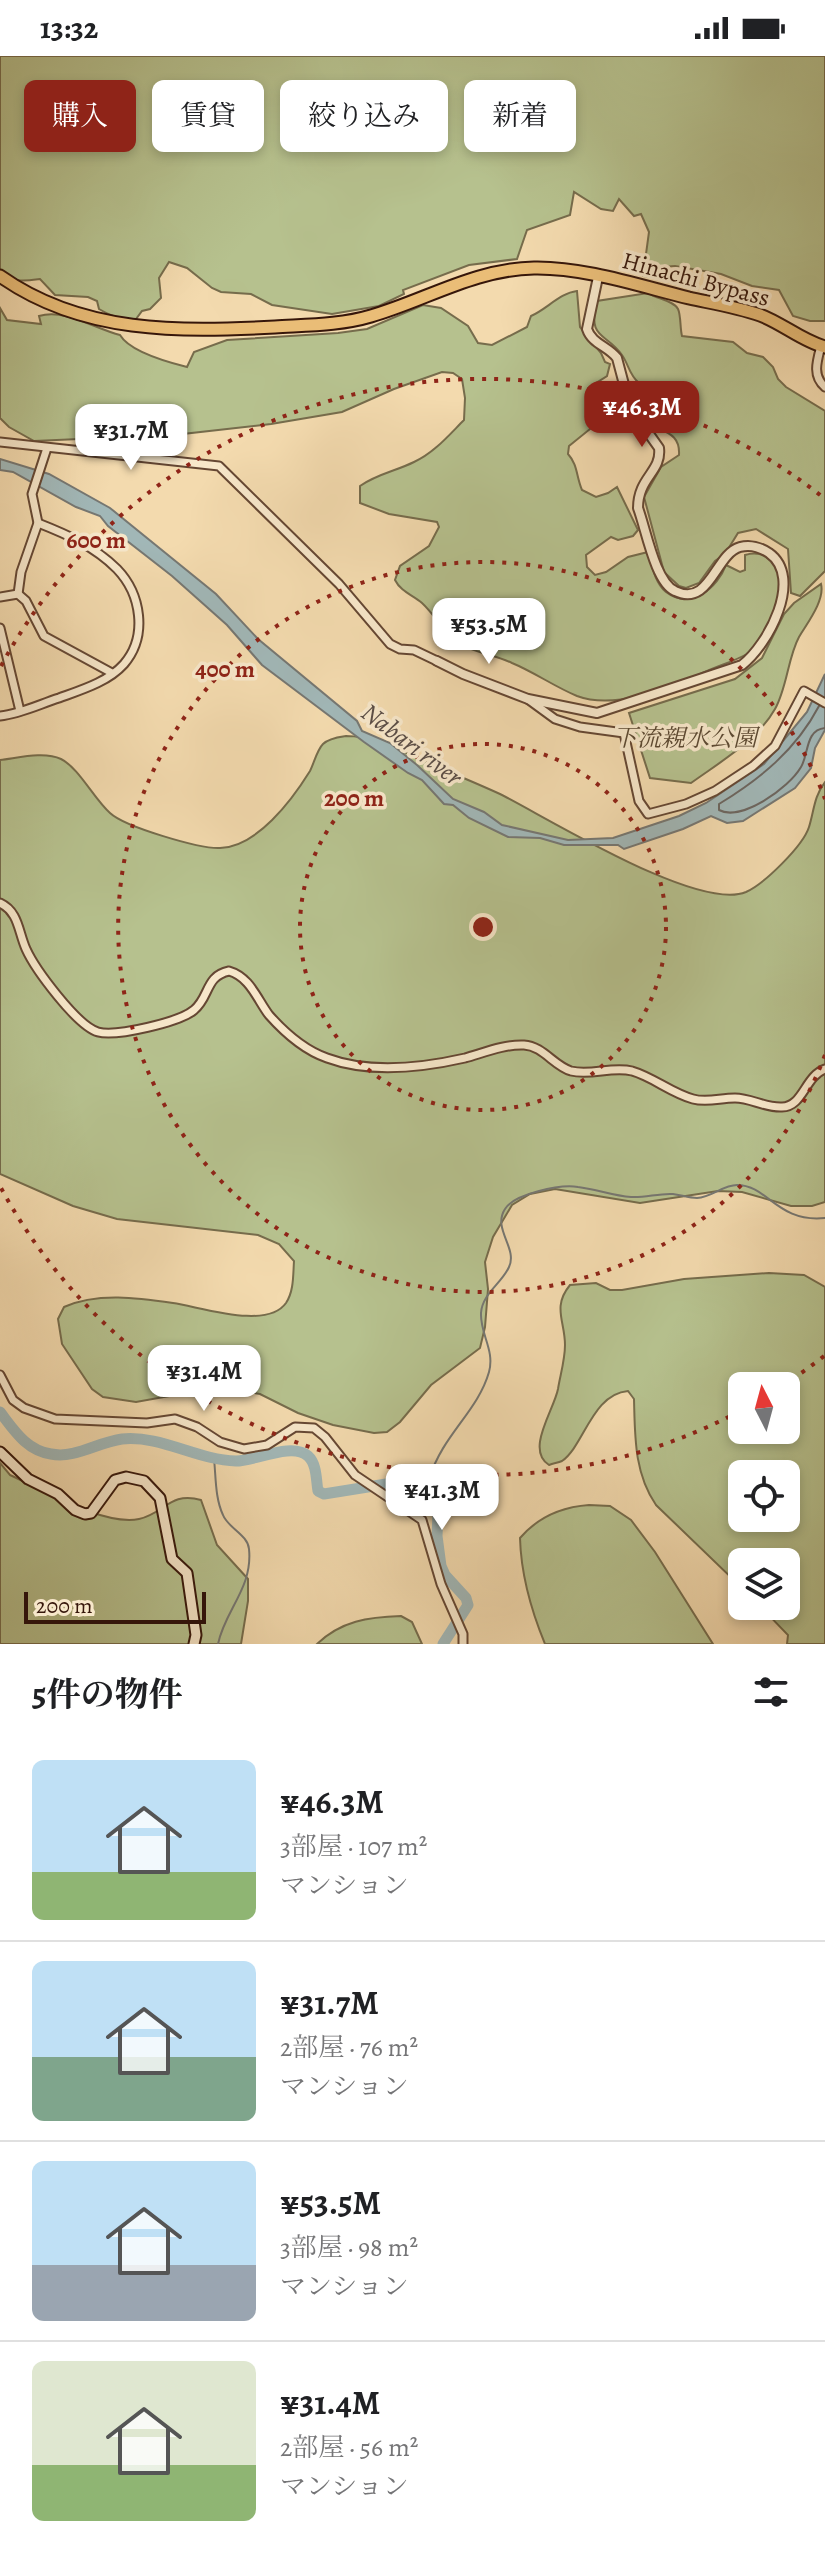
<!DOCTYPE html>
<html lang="ja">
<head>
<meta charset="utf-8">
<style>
  :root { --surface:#fff; --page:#f6f6f6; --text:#202124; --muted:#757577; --line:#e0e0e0; --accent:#8f2418 }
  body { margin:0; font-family:Alegreya,"Noto Serif JP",serif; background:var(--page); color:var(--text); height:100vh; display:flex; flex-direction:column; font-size:30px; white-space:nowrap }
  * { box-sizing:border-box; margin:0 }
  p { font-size:26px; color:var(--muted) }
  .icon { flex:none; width:44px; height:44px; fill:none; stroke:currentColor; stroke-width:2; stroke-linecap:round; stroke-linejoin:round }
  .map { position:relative; height:1588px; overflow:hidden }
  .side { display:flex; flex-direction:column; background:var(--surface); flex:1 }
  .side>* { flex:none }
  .top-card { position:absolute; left:24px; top:24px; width:778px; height:72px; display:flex; gap:16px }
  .needle { width:52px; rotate:354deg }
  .fabs { position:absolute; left:728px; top:1316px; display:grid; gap:16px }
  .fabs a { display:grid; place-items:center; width:72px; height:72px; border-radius:12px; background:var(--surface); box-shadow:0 4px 12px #0003; font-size:40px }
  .scale { position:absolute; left:24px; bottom:20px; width:182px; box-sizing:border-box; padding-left:8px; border:4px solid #36160a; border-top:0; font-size:22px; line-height:28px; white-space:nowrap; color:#36160a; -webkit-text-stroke:6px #f7e7ca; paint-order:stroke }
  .price { position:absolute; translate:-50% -68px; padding:0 18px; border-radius:16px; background:#fff; color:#222; font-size:26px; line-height:52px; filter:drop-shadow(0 2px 4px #0008) }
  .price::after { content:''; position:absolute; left:50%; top:48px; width:24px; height:18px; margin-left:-12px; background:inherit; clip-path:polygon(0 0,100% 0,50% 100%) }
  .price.active { background:var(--accent); color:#fff }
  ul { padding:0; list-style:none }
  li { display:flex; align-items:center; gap:24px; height:200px; padding:0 32px }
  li+li { border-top:2px solid var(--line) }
  li span { display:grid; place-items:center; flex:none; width:224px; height:160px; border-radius:12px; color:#555 }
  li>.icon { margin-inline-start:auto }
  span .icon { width:96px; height:96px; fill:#fffc; stroke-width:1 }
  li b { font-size:34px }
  h2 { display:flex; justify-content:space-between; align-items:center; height:96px; padding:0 32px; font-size:34px }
  .tag { padding:0 28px; border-radius:12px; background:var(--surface); box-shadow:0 4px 12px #0003; font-size:28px; line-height:72px }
  .tag.active { background:var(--accent); color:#fff }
  .status { display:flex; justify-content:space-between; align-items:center; height:56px; padding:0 40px; background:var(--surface); direction:ltr }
  .status svg { height:22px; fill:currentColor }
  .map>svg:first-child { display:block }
  .green { fill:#b6c18e; stroke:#766c4c; stroke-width:2; fill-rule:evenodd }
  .water { fill:#a1b7b7; stroke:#767772; stroke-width:2 }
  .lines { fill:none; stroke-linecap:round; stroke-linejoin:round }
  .shore { stroke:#6c6660; stroke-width:2 }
  .stream { stroke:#767772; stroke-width:2 }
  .river { stroke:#a1b7b7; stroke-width:11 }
  .minor-casing { stroke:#654733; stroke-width:11 }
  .tertiary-casing { stroke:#654733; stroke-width:12 }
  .secondary-casing { stroke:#36160a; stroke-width:13 }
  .trunk-casing { stroke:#36160a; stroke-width:15 }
  .minor { stroke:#f7e7ca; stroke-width:7 }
  .tertiary { stroke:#f7e7ca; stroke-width:8 }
  .secondary { stroke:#f7e7ca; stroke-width:9 }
  .trunk { stroke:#eabd77; stroke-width:11 }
  .ring { fill:none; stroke:#8f2418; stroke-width:4; stroke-dasharray:4 8 }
  .labels { text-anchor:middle; stroke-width:7; stroke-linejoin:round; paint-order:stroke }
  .street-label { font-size:24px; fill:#36160a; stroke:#f7e7ca }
  .park-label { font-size:24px; font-style:italic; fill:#5c4932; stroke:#f7e7ca }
  .water-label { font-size:26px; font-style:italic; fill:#5b4e47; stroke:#f7e7ca }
  .centre { fill:#8f2418; stroke:#f7e7ca; stroke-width:4 }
  .ring-label { font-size:24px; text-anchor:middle; font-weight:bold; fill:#8f2418; stroke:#f7e7ca; stroke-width:7; stroke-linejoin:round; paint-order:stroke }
</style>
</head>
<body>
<div class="status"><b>13:32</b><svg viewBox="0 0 49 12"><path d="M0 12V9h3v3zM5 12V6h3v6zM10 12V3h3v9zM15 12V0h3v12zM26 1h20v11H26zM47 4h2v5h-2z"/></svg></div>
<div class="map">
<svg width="825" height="1588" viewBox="0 0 825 1588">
  <rect width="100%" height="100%" fill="#f3daae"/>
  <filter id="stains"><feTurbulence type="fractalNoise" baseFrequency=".0025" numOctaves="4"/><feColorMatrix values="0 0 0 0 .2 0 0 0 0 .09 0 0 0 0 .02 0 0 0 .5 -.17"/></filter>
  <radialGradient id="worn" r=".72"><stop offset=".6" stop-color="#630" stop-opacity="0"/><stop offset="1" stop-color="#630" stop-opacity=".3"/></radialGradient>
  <!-- green -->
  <g class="green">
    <path d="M0 0H825V265H810L793 260 779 234 752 230 721 218 675 210 662 211 650 221 643 220 649 176 641 158 634 160 619 143 613 155 601 153 574 136 570 159 527 174 517 203 469 209 403 234 404 238 379 250 332 258 272 249 251 238 221 236 212 232 187 212 169 206 159 222 161 242 150 253 142 255 136 263C121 264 111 260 99 253L97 245 88 241 55 239 40 223C24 225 13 227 0 215Z"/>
    <path d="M577 235 580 271 601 297 605 306 610 308 607 320 588 332 587 340 595 369 569 390 568 398C578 409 576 420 582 434L596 441 608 437 617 431 638 474 633 480 618 484 611 481 586 499 587 511 595 519 606 516 628 501 648 496C652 510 655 527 666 536 691 555 718 531 726 509L740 516 745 514V499C768 492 784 514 779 534 775 556 767 587 747 598 735 605 720 609 707 615 671 630 617 655 577 640 555 631 534 616 512 607 496 599 475 597 460 588 445 578 435 559 422 547 413 539 401 536 395 524L400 510 429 490 439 471 437 466 389 458 360 447V430C377 418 396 415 414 406 434 397 449 379 464 364L465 342 462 323 453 317 442 316 394 333 342 356 271 368 174 379 167 393 147 383V380L34 385 9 371 0 362V252L7 264 41 268 39 260C65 252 95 273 120 279 130 296 167 306 187 311L194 296 227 284 338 277 367 273 423 249 441 252 468 270 478 287 492 289 527 271 531 260C547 253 560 237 577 235Z"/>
    <path d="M648 237C656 243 673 244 678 253 681 259 680 273 682 280L733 286 747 297 763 301 773 311 778 323 786 331 825 355V515L800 540 791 537 788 493 756 473 738 477 725 498 715 505 699 527 686 532 679 530 664 516 644 441 661 411 679 399C680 383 672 378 658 372L661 353 658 347 636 343 635 335 639 327C629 319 629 309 622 299 606 276 587 284 597 245Z"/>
    <path d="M821 528C825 544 808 566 799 581 788 601 787 632 775 653 757 685 720 706 691 727L650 722 629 657 735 623 762 602 784 558 794 547Z"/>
    <path d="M346 680C375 680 401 695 427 706 451 717 476 727 500 738 548 762 698 856 746 836 764 828 803 790 809 771 814 755 814 740 825 726V1146L812 1150H791L742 1136 718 1135 640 1147 555 1133 530 1138 512 1149 493 1181 485 1206 488 1233 485 1271 480 1292 431 1329 400 1366 387 1376 374 1377 333 1369 298 1357 260 1338 238 1334 214 1332 136 1346 103 1341 92 1333 62 1288 58 1263 64 1251C97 1236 139 1242 173 1247 201 1251 267 1274 286 1247 294 1235 293 1219 294 1205L279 1188 258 1179 117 1163 73 1150 0 1118V704C18 702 44 695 61 703 79 712 94 743 110 757 125 771 200 793 220 792 257 791 292 744 310 715 314 707 317 694 323 688 329 682 339 681 346 680Z"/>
    <path d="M769 1217 804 1219 825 1231V1588H787L788 1579 760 1550H786V1506H742V1532L656 1449C634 1417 635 1380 634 1343L628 1335C592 1338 584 1390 562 1405 558 1407 554 1407 549 1409 525 1394 554 1354 558 1333 560 1320 565 1304 565 1289 565 1265 552 1251 570 1229L596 1227 610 1234H622L684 1223ZM742 1330H786V1374H742ZM742 1418H786V1462H742Z"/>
    <path d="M0 1407 10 1419C43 1434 103 1470 139 1463 164 1458 170 1435 201 1444L217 1489 248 1523V1545L241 1588H0Z"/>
    <path d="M589 1449 610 1450 631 1464 655 1496 713 1588H545C531 1554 521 1519 520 1482 538 1461 561 1451 589 1449Z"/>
    <path d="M401 1560 412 1566 422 1588H317C341 1565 368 1561 401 1560Z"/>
  </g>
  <!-- water -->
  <polygon class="water" points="0,403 49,418 110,452 216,538 258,583 357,665 362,675 390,687 417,709 453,743 484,756 502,769 568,784 613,782 679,760 706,747 764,708 807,656 825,618 825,674 815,692 811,712 795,732 743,765 727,767 711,760 683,773 624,793 618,789 564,789 540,782 508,781 469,762 453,749 444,748 422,724 408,717 364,686 262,609 227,569 172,520 108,470 100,460 76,451 13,416 0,414"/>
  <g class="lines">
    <!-- shore -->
    <path class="shore" d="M819 650C796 694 760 723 719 748V754C741 766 789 732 801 711 809 698 805 674 825 672"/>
    <!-- stream -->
    <g class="stream">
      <path d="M214 1403C216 1421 215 1442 223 1459 228 1472 248 1479 249 1493 253 1532 225 1554 218 1588"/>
      <path d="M430 1421C442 1380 478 1355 489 1316 495 1294 480 1278 481 1257 482 1238 502 1227 509 1211 518 1192 492 1173 505 1153 514 1138 560 1128 578 1131 596 1133 613 1140 631 1141 645 1142 659 1137 673 1138 681 1139 689 1142 697 1142 712 1141 723 1129 737 1129 768 1129 777 1167 825 1162"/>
    </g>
    <!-- river -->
    <path class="river" d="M0 1356C14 1374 26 1394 51 1398 75 1403 98 1386 122 1383 161 1379 197 1404 236 1405 255 1405 292 1386 308 1400 317 1408 316 1424 318 1435L324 1438 430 1421 437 1428 439 1436 437 1480 441 1510 445 1519 466 1542 468 1549 443 1588"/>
    <!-- minor casing -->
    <g class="minor-casing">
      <g id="minor">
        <path d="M821 290C817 305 812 320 825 331"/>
        <polyline points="0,386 219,410 339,528 390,588 400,593 414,594 437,605"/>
        <polyline points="18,538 21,516 38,467 32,438 47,392"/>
        <polyline points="18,538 26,545 44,580 112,617"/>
        <polyline points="0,541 18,538"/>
        <polyline points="0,572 20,655"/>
        <polyline points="529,644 555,663 580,671 624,677 639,745 648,758 686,748 715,735 753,710 775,690 804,635 825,647"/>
        <path d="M0 660C20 658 40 648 59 642 81 634 108 626 124 608 148 580 141 538 117 513 94 490 66 478 38 467"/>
        <path d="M0 847C19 856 18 875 26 893 35 913 77 970 98 976 116 981 180 966 194 954 210 941 205 920 229 915 250 921 257 943 269 959 285 977 304 994 327 1002 370 1018 421 1012 465 1002 483 997 505 988 524 989 543 990 554 1010 571 1015 591 1020 612 1010 632 1015 653 1021 671 1037 693 1043 707 1047 720 1042 735 1042 751 1042 765 1052 782 1051 803 1051 805 1020 825 1013"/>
        <polyline points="0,1319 13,1344 24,1352 55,1363 147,1367 175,1363 197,1371 220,1386 244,1393 267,1389 295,1371 314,1372 325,1381 355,1419 422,1464 441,1528 463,1578 463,1588"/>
      </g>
    </g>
    <!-- tertiary casing -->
    <g class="tertiary-casing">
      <path id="tertiary" d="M437 605 463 618 528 643 597 657 742 609C768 589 804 522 769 497 760 491 751 488 740 491 715 498 710 552 675 535 655 526 646 473 638 452 638 421 662 416 659 392L630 351 617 302C608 290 592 288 587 273L598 221"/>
    </g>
    <!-- secondary casing -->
    <g class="secondary-casing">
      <polyline id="secondary" points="0,1396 28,1423 58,1438 75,1454 85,1458 91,1457 115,1424 126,1421 144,1425 160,1442 172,1503 187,1517 196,1579 194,1588"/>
    </g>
    <!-- trunk casing -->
    <g class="trunk-casing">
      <path id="trunk" d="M0 220C82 278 179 276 275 271 307 269 341 269 371 260 426 244 475 213 534 212 583 211 640 230 689 242 712 247 737 251 760 259 782 267 802 285 825 291"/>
    </g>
    <!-- minor -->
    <use href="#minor" class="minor"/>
    <!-- tertiary -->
    <use href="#tertiary" class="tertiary"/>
    <!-- secondary -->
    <use href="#secondary" class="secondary"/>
    <!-- trunk -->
    <use href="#trunk" class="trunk"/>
  </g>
  <!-- distance rings -->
  <g class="ring">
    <circle cx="483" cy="871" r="183"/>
    <path d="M825 999A365 365 0 1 1 825 743"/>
    <path d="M824 1300A548 548 0 0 1 785 1328M740 1355A548 548 0 0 1 1 1132M1 610A548 548 0 0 1 824 442"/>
  </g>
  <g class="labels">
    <!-- street labels -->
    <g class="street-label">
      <text transform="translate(696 223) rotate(15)" y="8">Hinachi Bypass</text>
    </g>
    <!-- park labels -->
    <g class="park-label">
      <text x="685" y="690">下流親水公園</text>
    </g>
    <!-- water labels -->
    <g class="water-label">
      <text transform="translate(412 688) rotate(37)" y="9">Nabari river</text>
    </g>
  </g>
  <circle cx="483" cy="871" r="12" class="centre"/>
  <g class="ring-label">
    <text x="96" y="492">600 m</text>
    <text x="225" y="621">400 m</text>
    <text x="354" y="750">200 m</text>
  </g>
  <rect width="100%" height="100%" filter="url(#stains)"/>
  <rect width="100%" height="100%" fill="url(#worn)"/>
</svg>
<div class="fabs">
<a><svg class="needle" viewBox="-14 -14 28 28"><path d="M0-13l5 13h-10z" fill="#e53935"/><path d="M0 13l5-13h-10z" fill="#757577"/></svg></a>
<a><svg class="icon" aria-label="locate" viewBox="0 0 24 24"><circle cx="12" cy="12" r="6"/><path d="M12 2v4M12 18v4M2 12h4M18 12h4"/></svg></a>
<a><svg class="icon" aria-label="layers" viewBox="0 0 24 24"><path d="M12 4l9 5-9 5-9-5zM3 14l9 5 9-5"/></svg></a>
</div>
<div class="scale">200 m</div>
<b class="price active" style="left:642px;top:393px">¥46.3M</b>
<b class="price" style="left:131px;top:416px">¥31.7M</b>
<b class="price" style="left:489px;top:610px">¥53.5M</b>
<b class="price" style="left:204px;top:1357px">¥31.4M</b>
<b class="price" style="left:442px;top:1476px">¥41.3M</b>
<div class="top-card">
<a class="tag active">購入</a>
<a class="tag">賃貸</a>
<a class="tag">絞り込み</a>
<a class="tag">新着</a>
</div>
</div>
<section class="side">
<h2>5件の物件<svg class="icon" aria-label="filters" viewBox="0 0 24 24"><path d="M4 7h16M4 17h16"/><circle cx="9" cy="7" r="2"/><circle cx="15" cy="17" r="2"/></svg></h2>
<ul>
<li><span style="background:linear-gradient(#bfe0f5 70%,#8fb573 0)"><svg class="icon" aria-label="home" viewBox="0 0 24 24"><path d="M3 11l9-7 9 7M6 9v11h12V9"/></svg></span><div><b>¥46.3M</b><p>3部屋 · 107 m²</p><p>マンション</p></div></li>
<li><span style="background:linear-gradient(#bfe0f5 60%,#7fa58c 0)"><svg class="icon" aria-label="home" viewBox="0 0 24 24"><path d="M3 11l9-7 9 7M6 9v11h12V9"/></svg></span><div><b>¥31.7M</b><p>2部屋 · 76 m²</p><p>マンション</p></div></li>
<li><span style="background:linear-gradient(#bfe0f5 65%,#9aa5b1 0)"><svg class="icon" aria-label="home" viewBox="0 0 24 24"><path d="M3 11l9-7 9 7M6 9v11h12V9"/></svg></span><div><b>¥53.5M</b><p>3部屋 · 98 m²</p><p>マンション</p></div></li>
<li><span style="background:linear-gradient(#dfe7d0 65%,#8fb573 0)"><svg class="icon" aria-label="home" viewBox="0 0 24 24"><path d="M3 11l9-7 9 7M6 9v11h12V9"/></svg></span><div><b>¥31.4M</b><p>2部屋 · 56 m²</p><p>マンション</p></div></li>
</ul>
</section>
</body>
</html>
